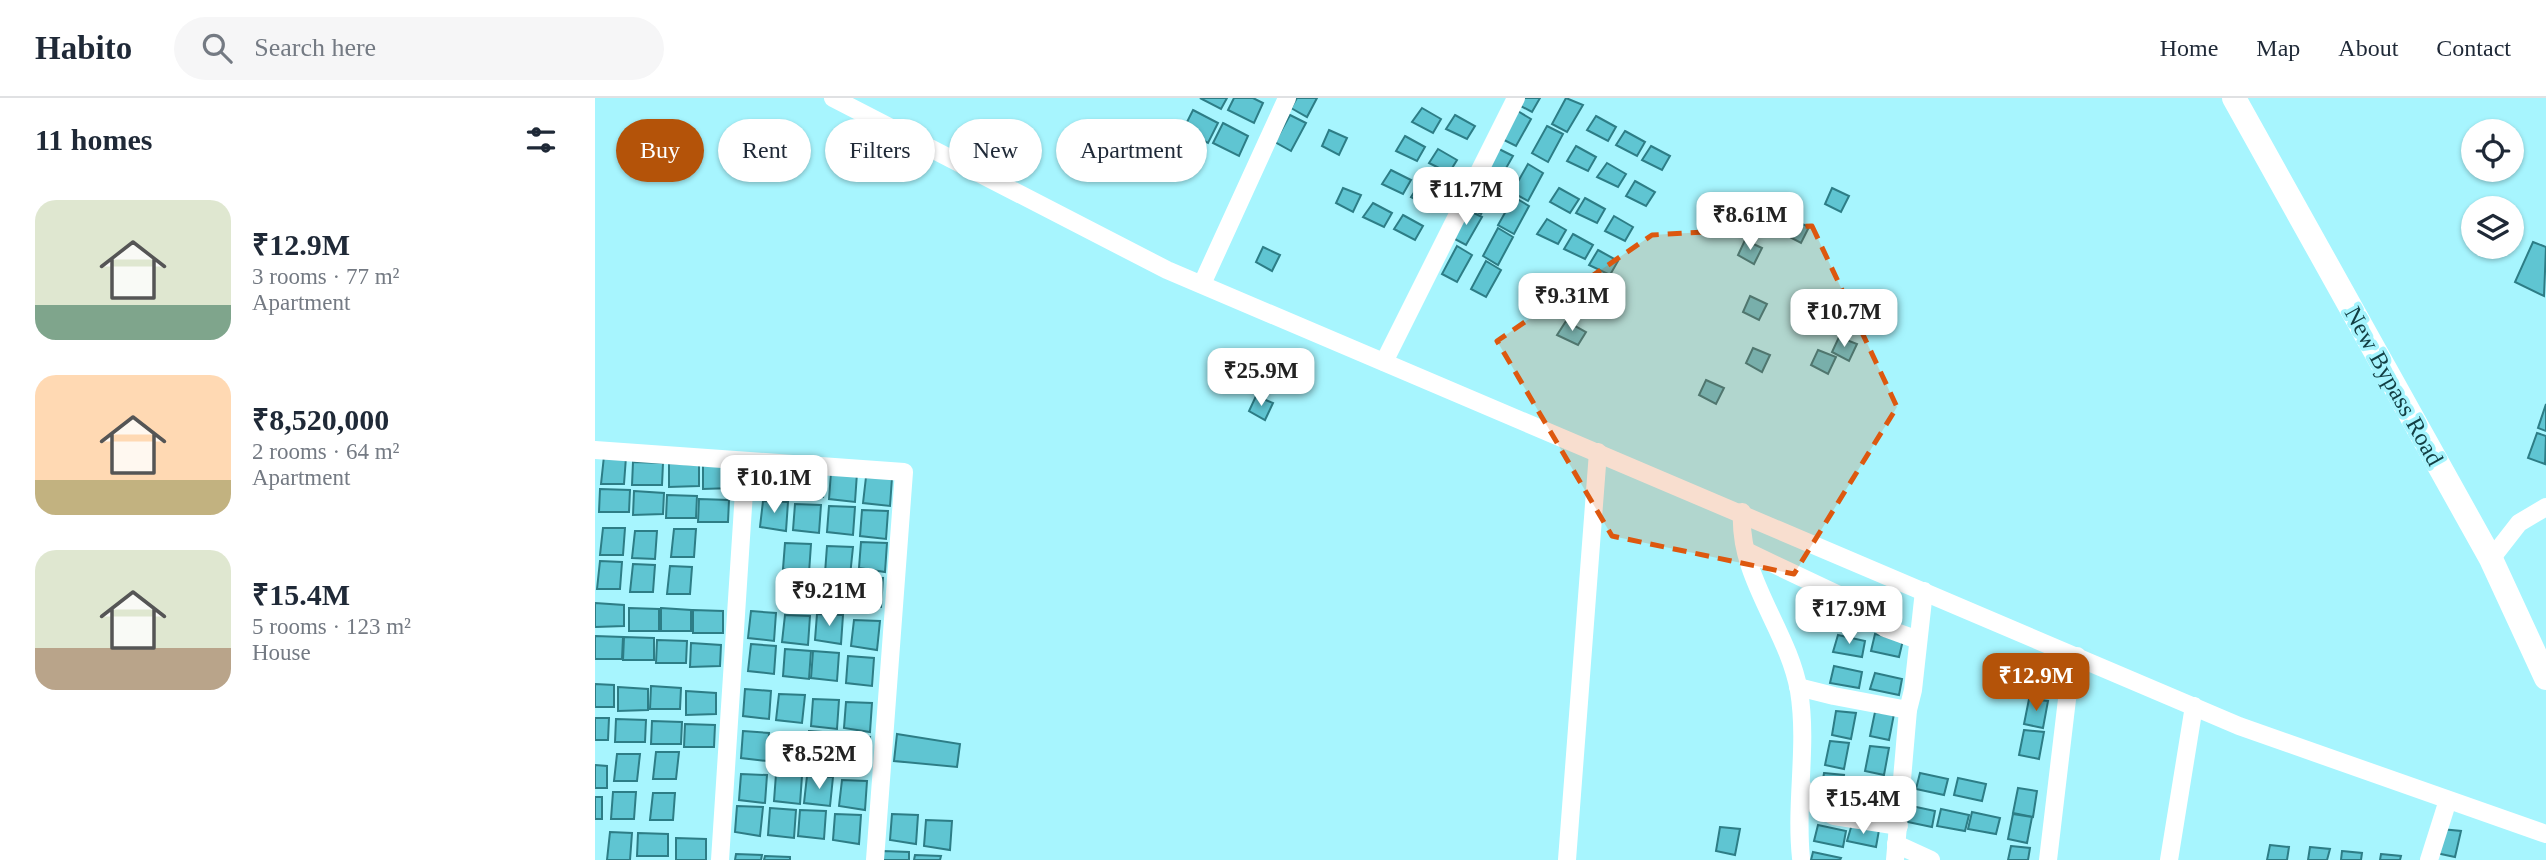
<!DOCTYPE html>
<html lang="en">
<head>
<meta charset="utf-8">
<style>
  :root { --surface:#fff; --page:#f6f6f7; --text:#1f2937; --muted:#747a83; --line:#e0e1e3; --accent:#b45309 }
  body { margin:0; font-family:"Times New Roman",serif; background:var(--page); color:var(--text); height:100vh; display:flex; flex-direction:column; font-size:26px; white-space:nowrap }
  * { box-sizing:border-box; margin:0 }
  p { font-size:23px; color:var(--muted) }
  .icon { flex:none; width:38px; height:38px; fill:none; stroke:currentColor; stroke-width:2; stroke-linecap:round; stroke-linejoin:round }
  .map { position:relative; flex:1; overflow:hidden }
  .side { display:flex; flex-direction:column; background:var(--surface); width:595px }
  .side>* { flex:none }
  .hud { position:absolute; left:21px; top:21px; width:665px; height:63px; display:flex; gap:14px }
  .fabs { position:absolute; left:1866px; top:21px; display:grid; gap:14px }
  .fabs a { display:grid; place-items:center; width:63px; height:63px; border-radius:50%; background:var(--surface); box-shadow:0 2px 5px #0004; font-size:35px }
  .price { position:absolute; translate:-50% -60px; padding:0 16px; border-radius:14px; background:#fff; color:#222; font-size:23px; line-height:46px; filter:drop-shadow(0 2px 4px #0008) }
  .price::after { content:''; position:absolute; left:50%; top:42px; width:21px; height:16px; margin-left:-10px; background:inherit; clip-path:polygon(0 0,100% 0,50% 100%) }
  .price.active { background:var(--accent); color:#fff }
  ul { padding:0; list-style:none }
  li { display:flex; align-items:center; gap:21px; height:175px; padding:0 35px }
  li span { display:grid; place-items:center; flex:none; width:196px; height:140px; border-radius:21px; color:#555 }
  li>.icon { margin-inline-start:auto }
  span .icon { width:84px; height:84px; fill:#fffc; stroke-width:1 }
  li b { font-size:30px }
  h2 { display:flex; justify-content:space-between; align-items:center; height:84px; padding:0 35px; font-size:30px }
  .chip { padding:0 24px; border-radius:32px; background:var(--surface); box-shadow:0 2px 5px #0004; font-size:24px; line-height:63px }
  .chip.active { background:var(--accent); color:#fff }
  header { display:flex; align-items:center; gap:42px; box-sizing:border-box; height:98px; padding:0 35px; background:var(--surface); border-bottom:2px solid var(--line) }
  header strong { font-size:33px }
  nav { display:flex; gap:38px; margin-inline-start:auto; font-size:24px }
  .search { width:490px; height:63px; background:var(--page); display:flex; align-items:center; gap:18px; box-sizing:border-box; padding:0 24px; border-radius:38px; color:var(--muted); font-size:26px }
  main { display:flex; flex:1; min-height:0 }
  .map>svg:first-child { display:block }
  .building { fill:#5fc5d2; stroke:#2d7d86; stroke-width:2 }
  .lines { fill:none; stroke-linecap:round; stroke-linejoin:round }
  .minor { stroke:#fff; stroke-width:18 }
  .secondary { stroke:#fff; stroke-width:24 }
  .marked { fill:#dd580f; fill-opacity:0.2; stroke:#dd580f; stroke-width:5; stroke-dasharray:14 9; stroke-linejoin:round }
  .labels { text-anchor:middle; stroke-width:7; stroke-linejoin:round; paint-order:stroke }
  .street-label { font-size:24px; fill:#123e43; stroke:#a7f5fe }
</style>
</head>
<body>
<header>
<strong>Habito</strong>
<div class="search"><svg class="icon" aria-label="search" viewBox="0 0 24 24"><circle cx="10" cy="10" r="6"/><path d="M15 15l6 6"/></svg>Search here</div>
<nav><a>Home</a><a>Map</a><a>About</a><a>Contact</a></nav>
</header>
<main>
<section class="side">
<h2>11 homes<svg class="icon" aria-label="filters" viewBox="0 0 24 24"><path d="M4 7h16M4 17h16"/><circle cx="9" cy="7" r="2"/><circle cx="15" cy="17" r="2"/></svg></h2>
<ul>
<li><span style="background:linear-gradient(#dfe7d0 75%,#7fa58c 0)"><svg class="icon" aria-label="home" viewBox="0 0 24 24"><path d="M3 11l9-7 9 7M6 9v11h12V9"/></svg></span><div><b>₹12.9M</b><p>3 rooms · 77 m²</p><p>Apartment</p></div></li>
<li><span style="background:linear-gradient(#ffd9b3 75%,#c2b280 0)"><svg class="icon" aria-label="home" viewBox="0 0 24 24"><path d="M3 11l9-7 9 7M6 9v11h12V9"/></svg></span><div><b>₹8,520,000</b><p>2 rooms · 64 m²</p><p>Apartment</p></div></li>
<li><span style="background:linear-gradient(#dfe7d0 70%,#b9a48a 0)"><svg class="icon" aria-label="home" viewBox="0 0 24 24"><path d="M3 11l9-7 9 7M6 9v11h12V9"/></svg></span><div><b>₹15.4M</b><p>5 rooms · 123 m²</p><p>House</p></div></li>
</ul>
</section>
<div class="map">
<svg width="1951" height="762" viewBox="0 0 1951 762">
  <rect width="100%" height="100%" fill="#a7f5fe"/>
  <!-- building -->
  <g class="building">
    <polygon points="605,0 632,0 626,11"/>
    <polygon points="639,0 658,0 668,5 659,25 633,12"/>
    <polygon points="702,0 722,0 712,19 696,10"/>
    <polygon points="925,0 945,0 937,14 922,6"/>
    <polygon points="971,0 988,7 972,34 957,26"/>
    <polygon points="827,10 846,21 838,35 817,24"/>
    <polygon points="598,12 623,25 613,45 588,32"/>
    <polygon points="921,12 936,21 921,48 905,40"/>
    <polygon points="695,17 711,25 696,53 680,44"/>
    <polygon points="860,17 880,28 872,41 851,31"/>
    <polygon points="1001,18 1021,29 1013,43 992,32"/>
    <polygon points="628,25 653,38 644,58 618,45"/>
    <polygon points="952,28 968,36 953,64 937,55"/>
    <polygon points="734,32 752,40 744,57 727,48"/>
    <polygon points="1030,33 1050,44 1042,58 1021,47"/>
    <polygon points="810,38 830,49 822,63 801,53"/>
    <polygon points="981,48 1001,59 993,73 972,63"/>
    <polygon points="1056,48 1075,58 1067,72 1047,62"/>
    <polygon points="902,50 918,58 902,86 887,78"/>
    <polygon points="843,51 862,62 854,75 834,65"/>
    <polygon points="1012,65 1031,76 1023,89 1002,79"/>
    <polygon points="933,66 948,75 933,103 917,94"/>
    <polygon points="796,72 816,82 808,96 787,86"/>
    <polygon points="886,80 901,89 886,116 870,108"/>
    <polygon points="1040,83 1060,94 1051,108 1031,98"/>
    <polygon points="825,85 845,96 837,110 816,99"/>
    <polygon points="748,90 766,97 758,114 741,105"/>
    <polygon points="964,90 984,101 975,115 955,104"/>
    <polygon points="1237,90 1254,98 1246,114 1230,106"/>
    <polygon points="919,99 934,108 919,136 903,127"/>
    <polygon points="990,100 1010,111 1002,125 981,115"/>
    <polygon points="778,105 797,115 789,129 768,119"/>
    <polygon points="871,111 887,119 871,147 856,139"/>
    <polygon points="808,117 828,128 820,142 799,131"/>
    <polygon points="1019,118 1038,129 1030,143 1010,133"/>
    <polygon points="952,121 971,132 963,146 942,136"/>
    <polygon points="1196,121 1214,129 1206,145 1189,136"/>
    <polygon points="903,130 918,139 903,167 888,158"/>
    <polygon points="978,136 998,147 990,161 969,151"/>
    <polygon points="1150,142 1167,150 1159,166 1143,157"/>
    <polygon points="1938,144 1951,149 1949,198 1920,184"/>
    <polygon points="862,148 877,157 862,184 847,176"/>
    <polygon points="668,149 685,157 677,173 661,164"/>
    <polygon points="1003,152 1023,163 1015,177 994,167"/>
    <polygon points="891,163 906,172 891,199 876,191"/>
    <polygon points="985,191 1005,202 997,216 976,206"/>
    <polygon points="1219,195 1236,202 1228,219 1212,210"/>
    <polygon points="1155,198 1172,206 1164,222 1148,214"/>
    <polygon points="971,223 991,234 983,247 962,237"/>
    <polygon points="1244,239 1262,246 1254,263 1237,254"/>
    <polygon points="1158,250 1175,257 1167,274 1151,265"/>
    <polygon points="1223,252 1241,259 1233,276 1216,267"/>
    <polygon points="1111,282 1129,290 1121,306 1104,297"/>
    <polygon points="661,298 678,305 670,322 654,313"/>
    <polygon points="1951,306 1951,333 1943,330"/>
    <polygon points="1942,335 1951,338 1950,366 1933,360"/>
    <polygon points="9,358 31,359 29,386 6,386"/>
    <polygon points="38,364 68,365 67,387 37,387"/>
    <polygon points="74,365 104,367 104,388 74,389"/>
    <polygon points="108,367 138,369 138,390 108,391"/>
    <polygon points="170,369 196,370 194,399 168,395"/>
    <polygon points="204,369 230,370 228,399 201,396"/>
    <polygon points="236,374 262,375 260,404 234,401"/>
    <polygon points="271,379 297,380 295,408 268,405"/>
    <polygon points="5,391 35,392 34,414 4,414"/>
    <polygon points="39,393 69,395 68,416 38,417"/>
    <polygon points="72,397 102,398 101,420 71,420"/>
    <polygon points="104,401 134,402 133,424 103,424"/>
    <polygon points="168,403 193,404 191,433 165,429"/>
    <polygon points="200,406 226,407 224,435 198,432"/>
    <polygon points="234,408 260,409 258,437 232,434"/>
    <polygon points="267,412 293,413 291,441 265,438"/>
    <polygon points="8,430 30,430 28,457 5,457"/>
    <polygon points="79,431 101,431 99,459 76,459"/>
    <polygon points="40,433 62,433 60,461 37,460"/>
    <polygon points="266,444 292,445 290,474 264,470"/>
    <polygon points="190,445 216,446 214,475 188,471"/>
    <polygon points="232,448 258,449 255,478 230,475"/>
    <polygon points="5,463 27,464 25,491 2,491"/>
    <polygon points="38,466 60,467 58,494 35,494"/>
    <polygon points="75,468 97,469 95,496 72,496"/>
    <polygon points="262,479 288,480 286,509 260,506"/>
    <polygon points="191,480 217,481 215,510 189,506"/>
    <polygon points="230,482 256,483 253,512 228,508"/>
    <polygon points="0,505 29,507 29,528 0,529"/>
    <polygon points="34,510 64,511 64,533 34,533"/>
    <polygon points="66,510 96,512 96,533 66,533"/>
    <polygon points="98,512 128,513 128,535 98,535"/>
    <polygon points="156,513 181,515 179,543 153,540"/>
    <polygon points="222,516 248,517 246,546 220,542"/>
    <polygon points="190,517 215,518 213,547 187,544"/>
    <polygon points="259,522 285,523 282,552 256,548"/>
    <polygon points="1280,536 1308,542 1304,559 1276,553"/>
    <polygon points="1243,537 1270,543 1267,559 1238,554"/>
    <polygon points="0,538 28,539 27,561 0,561"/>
    <polygon points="29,539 59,540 59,562 28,562"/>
    <polygon points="62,542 92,543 91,565 61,565"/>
    <polygon points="96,545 126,547 125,568 95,569"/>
    <polygon points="156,546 181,548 179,576 153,573"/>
    <polygon points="190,551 216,553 214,581 188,578"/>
    <polygon points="218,553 244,555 242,583 216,580"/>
    <polygon points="253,558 279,560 277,588 251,585"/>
    <polygon points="1239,568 1267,574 1264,590 1235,585"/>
    <polygon points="1280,575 1307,581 1304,597 1275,591"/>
    <polygon points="0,586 19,587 19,609 0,609"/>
    <polygon points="56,588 86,590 85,611 55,611"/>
    <polygon points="23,589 53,591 53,612 23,613"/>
    <polygon points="150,591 176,593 174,621 148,618"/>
    <polygon points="91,593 121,595 121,616 91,617"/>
    <polygon points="184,596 210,597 207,625 181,622"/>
    <polygon points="218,601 244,602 242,631 216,628"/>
    <polygon points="1434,601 1453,603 1448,630 1429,626"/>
    <polygon points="251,604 277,605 275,634 249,630"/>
    <polygon points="1241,613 1261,615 1256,641 1237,637"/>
    <polygon points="1280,614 1299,616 1294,642 1275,638"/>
    <polygon points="0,620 14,620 13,642 0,642"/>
    <polygon points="21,621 51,622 50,644 20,644"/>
    <polygon points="57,623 87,624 86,646 56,646"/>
    <polygon points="90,626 120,627 119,649 89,649"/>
    <polygon points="1429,632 1449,634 1444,661 1424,657"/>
    <polygon points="148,633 174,635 172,663 146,660"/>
    <polygon points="214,633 240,635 238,663 212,660"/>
    <polygon points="180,636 207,637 204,665 178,662"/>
    <polygon points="302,636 365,646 362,669 299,663"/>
    <polygon points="249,638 275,639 273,668 247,664"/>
    <polygon points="1235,643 1254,645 1249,671 1230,667"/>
    <polygon points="1275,648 1294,650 1289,677 1270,673"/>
    <polygon points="61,654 84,654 81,681 58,681"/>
    <polygon points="22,656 45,656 42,683 19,683"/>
    <polygon points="0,667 12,668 12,690 0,690"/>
    <polygon points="1229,675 1249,677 1244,703 1225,700"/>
    <polygon points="1325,675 1353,681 1349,697 1321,691"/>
    <polygon points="146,676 172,677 170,705 144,702"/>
    <polygon points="181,676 207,678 205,706 179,703"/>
    <polygon points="212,678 238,679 235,708 209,705"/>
    <polygon points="1363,680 1391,686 1387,703 1359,697"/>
    <polygon points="1270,681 1290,683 1285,709 1266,705"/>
    <polygon points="247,682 272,683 270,712 244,708"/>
    <polygon points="1423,690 1442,693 1438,719 1418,715"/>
    <polygon points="18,694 41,694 39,721 16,721"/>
    <polygon points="58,695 80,695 78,722 55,722"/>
    <rect x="0" y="699" width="7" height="22"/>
    <polygon points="1312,707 1340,713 1337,729 1308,723"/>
    <polygon points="142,708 168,709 165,738 140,734"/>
    <polygon points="175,710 201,712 199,740 173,737"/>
    <polygon points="1346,711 1374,717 1370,733 1342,728"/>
    <polygon points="205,712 231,713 229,741 203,738"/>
    <polygon points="1377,714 1405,720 1401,736 1373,731"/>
    <polygon points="240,716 266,717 264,746 238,742"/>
    <polygon points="297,716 323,717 321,746 295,742"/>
    <polygon points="1418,716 1437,719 1432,745 1413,741"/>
    <polygon points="331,722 357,723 355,752 329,748"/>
    <polygon points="1257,726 1284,732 1281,749 1252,743"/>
    <polygon points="1223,727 1251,733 1248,749 1219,743"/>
    <polygon points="1125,729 1145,731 1140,757 1121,753"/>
    <polygon points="1846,731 1866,733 1860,759 1841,755"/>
    <polygon points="15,734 37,735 35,762 12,762"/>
    <polygon points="43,735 73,736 73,758 42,758"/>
    <polygon points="81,740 111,741 111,762 81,762"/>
    <polygon points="1675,747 1694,749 1692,762 1672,762"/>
    <polygon points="1416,748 1435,750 1433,762 1413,762"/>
    <polygon points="1715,749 1735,751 1732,762 1713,762"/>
    <polygon points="288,753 314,754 314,762 288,762"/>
    <polygon points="1747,753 1767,755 1766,762 1746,762"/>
    <polygon points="1218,754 1246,760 1245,762 1216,762"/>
    <polygon points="141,756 167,757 166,762 140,762"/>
    <polygon points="1786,756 1806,758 1805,762 1785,762"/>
    <polygon points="320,757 346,758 345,762 319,762"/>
    <polygon points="170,758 195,759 195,762 169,762"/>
  </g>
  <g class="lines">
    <!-- minor -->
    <g class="minor">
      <polyline points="238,0 572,172 1644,628 1951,736"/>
      <polyline points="607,186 692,0"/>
      <polyline points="789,264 921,0"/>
      <polyline points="0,352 309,374 280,762"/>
      <path d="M1147 414C1143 480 1193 531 1204 593 1213 648 1200 704 1206 760"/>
      <polyline points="1151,453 1248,499 1290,530 1323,542"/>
      <polyline points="1896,461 1924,425 1951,409"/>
      <polyline points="1203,589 1239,598 1313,612"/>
      <polyline points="1206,687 1222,709 1239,718 1304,728"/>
      <polyline points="1301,746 1336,762"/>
      <polyline points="125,762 151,363"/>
      <polyline points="972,762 1003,354"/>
      <polyline points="1300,762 1313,612 1318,592 1329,493"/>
      <polyline points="1453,762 1475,576 1482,558"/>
      <polyline points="1574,762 1599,608"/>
      <polyline points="1834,762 1853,702"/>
    </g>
    <!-- secondary -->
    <polyline class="secondary" points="1639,0 1896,461 1951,580"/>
  </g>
  <!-- marked area -->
  <path class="marked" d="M1217 128 1302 309 1199 476 1017 438 902 243 1057 137Z"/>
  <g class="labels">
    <!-- street labels -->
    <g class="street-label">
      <text transform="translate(1799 288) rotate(61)" y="8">New Bypass Road</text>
    </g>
  </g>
</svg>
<div class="fabs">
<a><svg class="icon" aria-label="locate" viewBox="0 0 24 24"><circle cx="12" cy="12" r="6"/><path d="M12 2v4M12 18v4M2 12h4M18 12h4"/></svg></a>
<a><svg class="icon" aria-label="layers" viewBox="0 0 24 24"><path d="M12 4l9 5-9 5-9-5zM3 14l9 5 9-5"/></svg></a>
</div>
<b class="price" style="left:871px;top:129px">₹11.7M</b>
<b class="price" style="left:1155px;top:154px">₹8.61M</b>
<b class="price" style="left:977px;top:235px">₹9.31M</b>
<b class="price" style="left:1249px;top:251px">₹10.7M</b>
<b class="price" style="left:666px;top:310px">₹25.9M</b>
<b class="price" style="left:179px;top:417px">₹10.1M</b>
<b class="price" style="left:234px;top:530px">₹9.21M</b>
<b class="price" style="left:1254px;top:548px">₹17.9M</b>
<b class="price active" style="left:1441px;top:615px">₹12.9M</b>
<b class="price" style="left:224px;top:693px">₹8.52M</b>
<b class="price" style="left:1268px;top:738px">₹15.4M</b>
<div class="hud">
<a class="chip active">Buy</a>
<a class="chip">Rent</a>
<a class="chip">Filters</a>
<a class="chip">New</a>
<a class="chip">Apartment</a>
</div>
</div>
</main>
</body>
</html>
